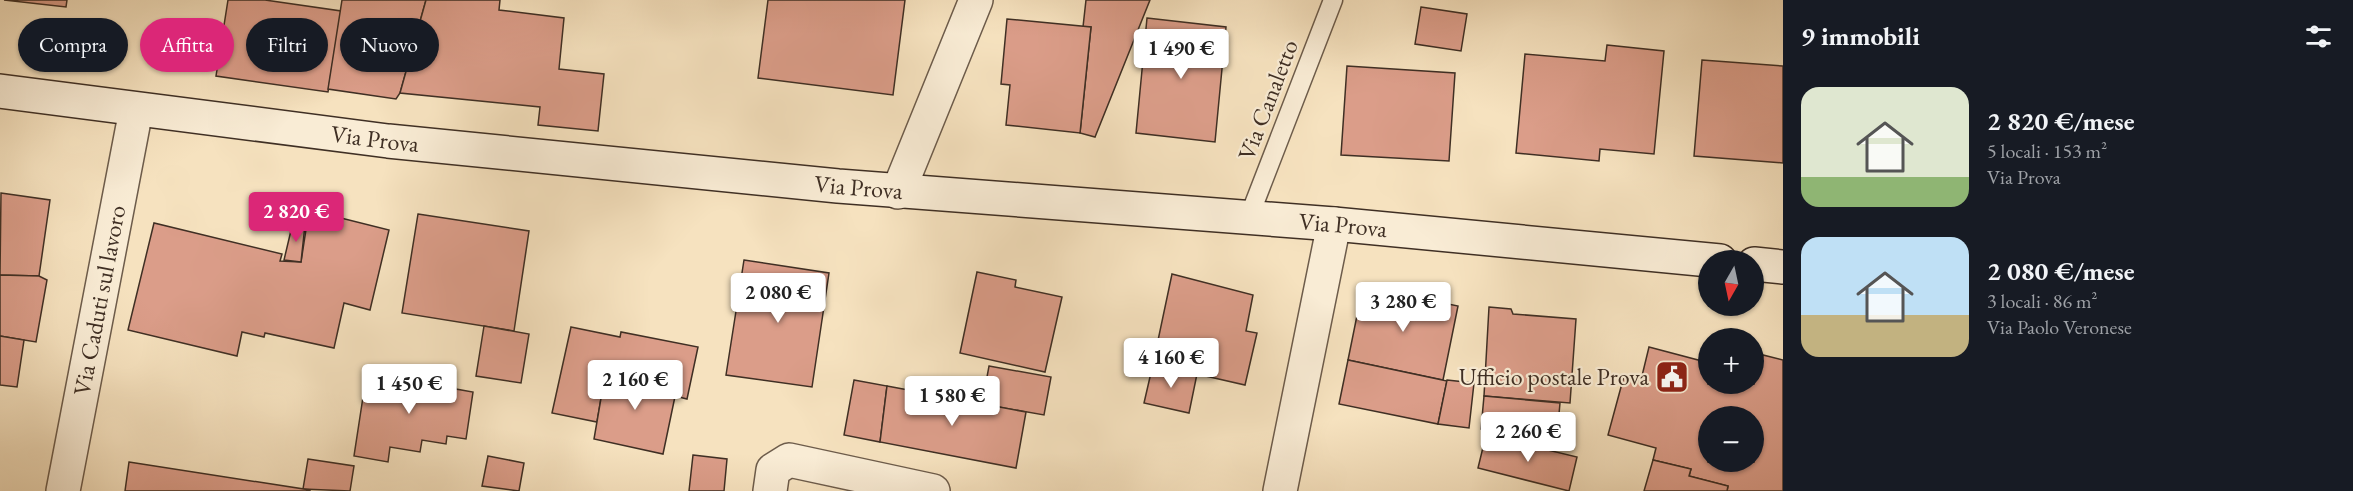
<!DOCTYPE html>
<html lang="it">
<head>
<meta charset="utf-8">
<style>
  :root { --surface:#171b24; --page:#242831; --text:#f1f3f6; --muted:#9ea1a6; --accent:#db2777 }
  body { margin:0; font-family:"EB Garamond",serif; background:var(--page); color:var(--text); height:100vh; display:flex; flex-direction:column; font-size:22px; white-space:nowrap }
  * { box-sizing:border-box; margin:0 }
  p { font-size:20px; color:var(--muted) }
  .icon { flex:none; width:33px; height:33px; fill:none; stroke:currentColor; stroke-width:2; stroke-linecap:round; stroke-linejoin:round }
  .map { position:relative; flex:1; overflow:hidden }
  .panel { display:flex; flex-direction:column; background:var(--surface); width:570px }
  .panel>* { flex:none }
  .banner { position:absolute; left:18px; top:18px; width:570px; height:54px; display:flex; gap:12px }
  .needle { width:39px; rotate:189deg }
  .fabs { position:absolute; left:1698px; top:250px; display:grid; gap:12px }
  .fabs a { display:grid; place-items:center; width:66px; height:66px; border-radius:50%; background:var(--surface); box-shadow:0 2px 4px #0004; font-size:30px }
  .price { position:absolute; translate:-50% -51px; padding:0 14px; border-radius:6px; background:#fff; color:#222; font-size:20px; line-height:39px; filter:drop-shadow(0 2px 3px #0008) }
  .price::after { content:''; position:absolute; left:50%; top:36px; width:18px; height:14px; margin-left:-9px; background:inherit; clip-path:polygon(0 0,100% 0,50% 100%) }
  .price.active { background:var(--accent); color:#fff }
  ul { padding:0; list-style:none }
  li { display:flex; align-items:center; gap:18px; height:150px; padding:0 18px }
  li span { display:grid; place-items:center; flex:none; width:168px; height:120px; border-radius:18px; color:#555 }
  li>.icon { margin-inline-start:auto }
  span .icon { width:72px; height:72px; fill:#fffc; stroke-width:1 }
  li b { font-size:26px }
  h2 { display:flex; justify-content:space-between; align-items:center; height:72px; padding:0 18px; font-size:26px }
  .chip { padding:0 21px; border-radius:27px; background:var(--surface); box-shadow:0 2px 4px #0004; font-size:21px; line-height:54px }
  .chip.active { background:var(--accent); color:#fff }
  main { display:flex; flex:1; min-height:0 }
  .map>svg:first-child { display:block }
  .building { fill:#db9d89; stroke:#3f2f24; stroke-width:1.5; fill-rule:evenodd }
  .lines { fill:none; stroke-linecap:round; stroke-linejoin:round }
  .service-casing { stroke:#6d5c4b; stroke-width:21 }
  .minor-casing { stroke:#6d5c4b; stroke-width:36 }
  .secondary-casing { stroke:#3f2f24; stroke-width:36 }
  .service { stroke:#f9ecd5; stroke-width:18 }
  .minor { stroke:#f9ecd5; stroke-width:33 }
  .secondary { stroke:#f9ecd5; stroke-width:33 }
  .labels { text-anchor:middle; stroke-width:4.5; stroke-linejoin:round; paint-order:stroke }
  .street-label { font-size:24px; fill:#3f2f24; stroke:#f9ecd5 }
  .poi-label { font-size:24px; fill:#3f2f24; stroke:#f9ecd5; text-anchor:end }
</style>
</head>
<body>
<main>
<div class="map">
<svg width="1783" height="491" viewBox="0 0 1783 491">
  <rect width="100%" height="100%" fill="#f6e2bf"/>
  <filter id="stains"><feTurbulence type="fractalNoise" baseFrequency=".00333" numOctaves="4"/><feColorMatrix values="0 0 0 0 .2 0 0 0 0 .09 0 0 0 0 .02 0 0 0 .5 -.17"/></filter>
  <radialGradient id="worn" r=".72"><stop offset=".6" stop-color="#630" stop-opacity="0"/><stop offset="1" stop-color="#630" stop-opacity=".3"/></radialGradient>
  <!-- building -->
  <g class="building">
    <polygon points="4,0 67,0 66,7"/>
    <polygon points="228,0 265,0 341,11 328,92 216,76"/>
    <polygon points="342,0 426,0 400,93 396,99 328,89"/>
    <polygon points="426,0 500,0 499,10 564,18 559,69 604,74 598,131 538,125 540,107 400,93"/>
    <polygon points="768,0 905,0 893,95 758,78"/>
    <polygon points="1086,0 1150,0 1095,137 1080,133 1091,27 1083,27"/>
    <polygon points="1421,7 1467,14 1461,51 1415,44"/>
    <polygon points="1147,18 1226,27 1215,142 1136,133"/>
    <polygon points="1007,19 1091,27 1080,133 1006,125 1010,85 1001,84"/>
    <polygon points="1607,45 1664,51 1654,154 1600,149 1599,161 1516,153 1525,54 1605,61"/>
    <polygon points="1702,60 1783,66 1783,163 1694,156"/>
    <polygon points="1347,66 1455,73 1449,161 1341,155"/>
    <polygon points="1,193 50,200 39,276 0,275"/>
    <polygon points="309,210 389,230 370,310 344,303 334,348 265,333 264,337 242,332 237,356 128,330 154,223 282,254 280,261 301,262"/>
    <polygon points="418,214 529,231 514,331 402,313"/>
    <polygon points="293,222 305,225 301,262 284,260"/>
    <polygon points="744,260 829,273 812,387 726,375"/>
    <polygon points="977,272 1016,280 1015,287 1062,297 1045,372 960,353"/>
    <polygon points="1172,274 1253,295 1246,331 1257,333 1245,385 1153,364"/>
    <polygon points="0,275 39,276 47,280 36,342 0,336"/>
    <polygon points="1363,286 1458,306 1443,380 1348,360"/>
    <polygon points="1489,307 1511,309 1513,314 1576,319 1570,403 1484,396"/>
    <polygon points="484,326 529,334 521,383 476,376"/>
    <polygon points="571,327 620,337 621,332 698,347 687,399 675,396 678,382 606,369 597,422 552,413"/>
    <polygon points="0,336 24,340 17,387 0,385"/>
    <path d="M1649 347 1702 361 1705 350 1708 351V384H1754V363L1761 365 1763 355 1783 360V491H1727L1728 486 1689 476 1691 469 1653 460 1656 448 1608 435 1624 376 1641 380ZM1708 417H1754V462H1708Z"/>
    <polygon points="1348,360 1447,381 1438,424 1339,404"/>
    <polygon points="1153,364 1197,374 1189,413 1144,403"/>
    <polygon points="989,366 1051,377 1044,415 982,404"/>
    <polygon points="606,369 678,382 663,454 594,439"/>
    <polygon points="367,371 455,385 456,389 473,392 466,439 447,436 446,444 422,440 420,452 390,447 388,462 354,456"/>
    <polygon points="854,380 887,386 880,442 844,435"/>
    <polygon points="1447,380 1474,383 1469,428 1438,424"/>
    <polygon points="887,386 1026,412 1016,468 880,442"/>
    <polygon points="1484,396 1560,403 1557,436 1481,429"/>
    <polygon points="1486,435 1577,457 1569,491 1478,468"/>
    <polygon points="693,455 727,459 724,491 689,491"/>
    <polygon points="488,456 524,463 519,491 482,486"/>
    <polygon points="308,459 354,466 350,491 303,489"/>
    <polygon points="1653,460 1691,469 1689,476 1728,486 1727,491 1644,491"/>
    <polygon points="129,462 310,490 310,491 125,491"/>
  </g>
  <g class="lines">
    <!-- service casing -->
    <g class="service-casing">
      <polyline id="service" points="1249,217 1333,0"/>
    </g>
    <!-- minor casing -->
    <g class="minor-casing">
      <g id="minor">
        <polyline points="898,192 976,0"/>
        <path id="s1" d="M63 491 136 110"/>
        <polyline points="770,491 773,470 789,460 933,491"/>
        <polyline points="1280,491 1334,224"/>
      </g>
    </g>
    <!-- secondary casing -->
    <g class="secondary-casing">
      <g id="secondary">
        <path id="s2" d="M0 91 388 141 838 186 1334 224 1720 261"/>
        <polyline points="1754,264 1783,267"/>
      </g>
    </g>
    <!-- service -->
    <use href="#service" class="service"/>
    <!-- minor -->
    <use href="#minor" class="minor"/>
    <!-- secondary -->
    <use href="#secondary" class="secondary"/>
  </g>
  <!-- icons -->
  <defs>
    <g id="civic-square" transform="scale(1.725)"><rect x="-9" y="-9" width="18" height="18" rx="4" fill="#8f2418" stroke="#f9ecd5"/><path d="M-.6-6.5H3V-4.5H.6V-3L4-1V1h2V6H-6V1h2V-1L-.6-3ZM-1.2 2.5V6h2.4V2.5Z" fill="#fff"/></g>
  </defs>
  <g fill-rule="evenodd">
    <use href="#civic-square" x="1672" y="377"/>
  </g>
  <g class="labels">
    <!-- street labels -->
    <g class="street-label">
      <text transform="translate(1268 100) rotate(-69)" y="8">Via Canaletto</text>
      <text dy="8" stroke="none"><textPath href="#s2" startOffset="378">Via Prova</textPath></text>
      <text dy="8" stroke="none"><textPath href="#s2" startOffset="864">Via Prova</textPath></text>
      <text dy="8" stroke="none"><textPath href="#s2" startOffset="1350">Via Prova</textPath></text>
      <text dy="8" stroke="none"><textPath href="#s1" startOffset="194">Via Caduti sul lavoro</textPath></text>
    </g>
    <!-- poi labels -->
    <g class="poi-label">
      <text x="1649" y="385">Ufficio postale Prova</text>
    </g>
  </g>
  <rect width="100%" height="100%" filter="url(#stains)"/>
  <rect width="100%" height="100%" fill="url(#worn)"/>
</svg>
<div class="fabs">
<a><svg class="needle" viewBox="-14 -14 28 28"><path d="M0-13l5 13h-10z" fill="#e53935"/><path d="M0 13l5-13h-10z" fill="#9ea1a6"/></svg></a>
<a>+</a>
<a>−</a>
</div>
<b class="price" style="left:1181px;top:80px">1 490 €</b>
<b class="price active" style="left:296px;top:243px">2 820 €</b>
<b class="price" style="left:778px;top:324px">2 080 €</b>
<b class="price" style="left:1403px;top:333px">3 280 €</b>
<b class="price" style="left:1171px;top:389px">4 160 €</b>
<b class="price" style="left:635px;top:411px">2 160 €</b>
<b class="price" style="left:409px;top:415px">1 450 €</b>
<b class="price" style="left:952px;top:427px">1 580 €</b>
<b class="price" style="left:1528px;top:463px">2 260 €</b>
<div class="banner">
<a class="chip">Compra</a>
<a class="chip active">Affitta</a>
<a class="chip">Filtri</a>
<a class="chip">Nuovo</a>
</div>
</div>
<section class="panel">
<h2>9 immobili<svg class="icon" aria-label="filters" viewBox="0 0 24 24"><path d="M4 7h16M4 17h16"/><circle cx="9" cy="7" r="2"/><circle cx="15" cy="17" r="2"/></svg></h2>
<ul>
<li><span style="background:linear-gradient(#dfe7d0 75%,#8fb573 0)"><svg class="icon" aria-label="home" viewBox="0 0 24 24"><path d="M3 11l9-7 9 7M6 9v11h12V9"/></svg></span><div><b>2 820 €/mese</b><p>5 locali · 153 m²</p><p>Via Prova</p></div></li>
<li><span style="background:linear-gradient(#bfe0f5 65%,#c2b280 0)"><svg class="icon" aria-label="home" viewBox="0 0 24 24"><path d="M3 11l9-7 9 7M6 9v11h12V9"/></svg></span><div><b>2 080 €/mese</b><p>3 locali · 86 m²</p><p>Via Paolo Veronese</p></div></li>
</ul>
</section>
</main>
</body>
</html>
